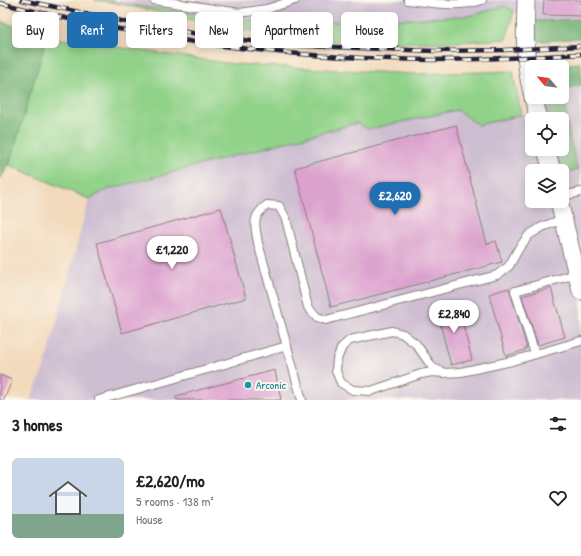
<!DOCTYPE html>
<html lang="en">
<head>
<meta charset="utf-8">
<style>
  :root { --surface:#fff; --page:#f6f6f6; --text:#222; --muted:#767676; --line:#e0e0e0; --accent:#1f6fb2 }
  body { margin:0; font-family:"Patrick Hand",sans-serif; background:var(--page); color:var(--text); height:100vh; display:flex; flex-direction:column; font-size:15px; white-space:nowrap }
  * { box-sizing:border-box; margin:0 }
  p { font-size:13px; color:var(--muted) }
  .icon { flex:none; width:22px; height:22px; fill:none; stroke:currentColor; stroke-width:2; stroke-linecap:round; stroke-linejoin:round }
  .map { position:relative; height:400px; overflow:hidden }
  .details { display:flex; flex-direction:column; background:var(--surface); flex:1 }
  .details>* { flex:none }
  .top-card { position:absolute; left:12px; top:12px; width:557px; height:36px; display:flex; gap:8px }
  .needle { width:26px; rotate:299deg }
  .controls { position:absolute; left:525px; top:60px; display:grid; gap:8px }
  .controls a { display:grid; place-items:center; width:44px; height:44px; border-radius:6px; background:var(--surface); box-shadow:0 2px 10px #0003; font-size:20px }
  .price { position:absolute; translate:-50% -34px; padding:0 9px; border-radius:14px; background:#fff; color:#222; font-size:13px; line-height:26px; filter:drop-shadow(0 1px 2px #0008) }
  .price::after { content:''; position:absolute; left:50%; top:24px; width:12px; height:9px; margin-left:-6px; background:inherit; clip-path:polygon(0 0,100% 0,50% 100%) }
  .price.current { background:var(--accent); color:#fff }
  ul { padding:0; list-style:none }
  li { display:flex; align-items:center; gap:12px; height:100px; padding:0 12px }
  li+li { border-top:1px solid var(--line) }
  li span { display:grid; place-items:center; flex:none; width:112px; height:80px; border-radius:6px; color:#555 }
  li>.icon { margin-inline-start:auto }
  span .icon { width:48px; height:48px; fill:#fffc; stroke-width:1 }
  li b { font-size:17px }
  h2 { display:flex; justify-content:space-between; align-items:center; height:48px; padding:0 12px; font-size:17px }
  .pill { padding:0 14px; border-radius:6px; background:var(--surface); box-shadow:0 2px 10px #0003; font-size:14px; line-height:36px }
  .pill.current { background:var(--accent); color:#fff }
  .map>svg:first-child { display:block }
  .industrial { fill:#cebed2 }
  .green { fill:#91d289; stroke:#5a7a62 }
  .forest { fill:#74b475; stroke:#4b6b58 }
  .building { fill:#dca2cf }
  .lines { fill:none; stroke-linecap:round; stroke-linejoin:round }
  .lane-casing { stroke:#8a7e7c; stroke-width:10 }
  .street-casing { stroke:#8a7e7c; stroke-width:19 }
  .lane { stroke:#fff; stroke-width:8 }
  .street { stroke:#fff; stroke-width:17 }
  .rail-casing { stroke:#22223b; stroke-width:4.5 }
  .rail { stroke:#fbf7ec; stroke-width:3; stroke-dasharray:9; stroke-linecap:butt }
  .culture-dot { fill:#0f9aa8; stroke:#fbf7ec; stroke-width:1.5 }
  .labels { text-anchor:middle; stroke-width:4; stroke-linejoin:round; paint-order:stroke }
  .culture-label { font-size:11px; fill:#0d838f; stroke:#fbf7ec; text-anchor:start }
</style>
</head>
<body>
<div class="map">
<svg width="581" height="400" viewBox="0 0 581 400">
  <rect width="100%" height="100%" fill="#fbf7ec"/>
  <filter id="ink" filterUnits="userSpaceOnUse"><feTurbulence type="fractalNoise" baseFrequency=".025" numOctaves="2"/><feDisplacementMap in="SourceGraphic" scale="8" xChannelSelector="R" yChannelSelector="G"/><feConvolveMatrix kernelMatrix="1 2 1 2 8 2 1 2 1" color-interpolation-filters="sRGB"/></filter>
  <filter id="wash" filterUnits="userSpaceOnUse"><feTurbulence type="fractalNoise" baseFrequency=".012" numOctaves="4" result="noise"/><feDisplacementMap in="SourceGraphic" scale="16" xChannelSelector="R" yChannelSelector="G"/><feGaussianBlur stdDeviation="0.9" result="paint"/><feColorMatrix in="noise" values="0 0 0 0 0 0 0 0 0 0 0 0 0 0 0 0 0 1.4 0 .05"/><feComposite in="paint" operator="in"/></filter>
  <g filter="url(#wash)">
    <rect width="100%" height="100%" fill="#f3dabc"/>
    <!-- industrial -->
    <g class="industrial">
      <polygon points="112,0 581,0 581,19 535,21 505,6 469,16 348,22 239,20 116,3"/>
      <polygon points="581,85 581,400 30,400 45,366 89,199 109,189 357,123 369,129 457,110 478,125 547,109 549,119 532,119 532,149 555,149 560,171 532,171 532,201 562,201 562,174 578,170 569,134 564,89"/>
    </g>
    <!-- green -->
    <g class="green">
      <polygon points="94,0 112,0 116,3 239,20 348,22 469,16 505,6 514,11 506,39 461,42 346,43 224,27 116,3"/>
      <polygon points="47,37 234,64 414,74 513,71 521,115 478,125 457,110 369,129 357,123 109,189 89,199 9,165"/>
    </g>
    <!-- forest -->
    <g class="forest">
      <polygon points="581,19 581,38 537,42 535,21"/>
      <polygon points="0,21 47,37 9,165 0,179"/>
      <polygon points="581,63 581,85 564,89 569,134 578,170 562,174 562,171 560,171 555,149 562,149 562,119 549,119 544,97 562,97 562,67 537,67 536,65"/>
    </g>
    <g id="blocks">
      <!-- building -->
      <g class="building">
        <polygon points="544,0 581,0 581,16 543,15"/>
        <polygon points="456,125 487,244 496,241 502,262 331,307 295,168"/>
        <polygon points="221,208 246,298 122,333 97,243"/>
        <polygon points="509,288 527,348 525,348 525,350 506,356 489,294"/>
        <polygon points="551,288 565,337 538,345 522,296"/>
        <polygon points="457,302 472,360 451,365 436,308"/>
        <polygon points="275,370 281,400 177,400 176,396"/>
        <polygon points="0,375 12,380 4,400 0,400"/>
      </g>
    </g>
  </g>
  <g filter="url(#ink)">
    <use href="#blocks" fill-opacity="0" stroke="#8a7e7c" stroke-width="1"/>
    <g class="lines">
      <!-- lane casing -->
      <g class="lane-casing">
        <g id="lane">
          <polyline points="154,0 240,13 267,9 295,0"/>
          <path d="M408 0C433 3 458 8 482 0"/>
          <polyline points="562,196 581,192"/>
          <polyline points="535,354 515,291 577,274"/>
          <polyline points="445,373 433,368 416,344 403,334 392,331 350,340 342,347 337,359 336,371 341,383 353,390 371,391 421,374 432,372 445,373 461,372 512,361 581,341"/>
          <polyline points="99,400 287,346"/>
          <path d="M302 400 258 243C255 225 251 217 267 205L279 206 286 219 308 307 317 317 326 320 497 275 509 266 519 248 529 235 542 227 563 219"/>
        </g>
      </g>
      <!-- street casing -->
      <g class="street-casing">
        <g id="street">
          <path d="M526 0C525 32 524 62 532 93"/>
          <polyline points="533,97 539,119"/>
          <polyline points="546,149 552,171"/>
          <polyline points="559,201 581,291"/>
        </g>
      </g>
      <!-- lane -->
      <use href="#lane" class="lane"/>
      <!-- street -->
      <use href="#street" class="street"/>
      <!-- rail casing -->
      <g class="rail-casing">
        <g id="rail">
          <polyline points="22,0 131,23 192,33 251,41 309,46 434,51 504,50 581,46"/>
          <path d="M0 3C82 23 166 40 249 49 310 56 372 59 433 60 482 60 532 57 581 54"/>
        </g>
      </g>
      <!-- rail -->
      <use href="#rail" class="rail"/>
    </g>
  </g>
  <!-- markers -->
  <circle class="culture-dot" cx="248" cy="385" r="4"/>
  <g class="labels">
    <!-- culture labels -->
    <g class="culture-label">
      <text x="256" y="389">Arconic</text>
    </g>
  </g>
</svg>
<div class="controls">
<a><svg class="needle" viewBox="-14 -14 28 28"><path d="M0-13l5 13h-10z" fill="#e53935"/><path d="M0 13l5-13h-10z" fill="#767676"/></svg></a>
<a><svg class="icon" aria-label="locate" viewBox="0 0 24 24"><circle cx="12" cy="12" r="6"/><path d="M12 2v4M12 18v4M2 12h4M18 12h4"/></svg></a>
<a><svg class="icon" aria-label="layers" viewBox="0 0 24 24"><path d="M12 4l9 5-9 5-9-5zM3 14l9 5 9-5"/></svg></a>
</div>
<b class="price current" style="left:395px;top:216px">£2,620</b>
<b class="price" style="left:172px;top:270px">£1,220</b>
<b class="price" style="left:454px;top:334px">£2,840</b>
<div class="top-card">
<a class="pill">Buy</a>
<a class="pill current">Rent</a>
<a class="pill">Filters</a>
<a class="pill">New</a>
<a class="pill">Apartment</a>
<a class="pill">House</a>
</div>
</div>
<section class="details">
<h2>3 homes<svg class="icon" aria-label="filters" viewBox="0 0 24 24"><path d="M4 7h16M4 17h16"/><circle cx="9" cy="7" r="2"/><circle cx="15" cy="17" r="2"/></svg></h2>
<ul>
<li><span style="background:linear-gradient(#c9d6e8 70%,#7fa58c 0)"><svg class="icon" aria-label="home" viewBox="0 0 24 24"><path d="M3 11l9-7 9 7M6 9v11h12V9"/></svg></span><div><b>£2,620/mo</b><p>5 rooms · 138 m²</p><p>House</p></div><svg class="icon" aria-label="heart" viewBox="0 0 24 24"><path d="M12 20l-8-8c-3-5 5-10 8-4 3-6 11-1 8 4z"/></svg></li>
</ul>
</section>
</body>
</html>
